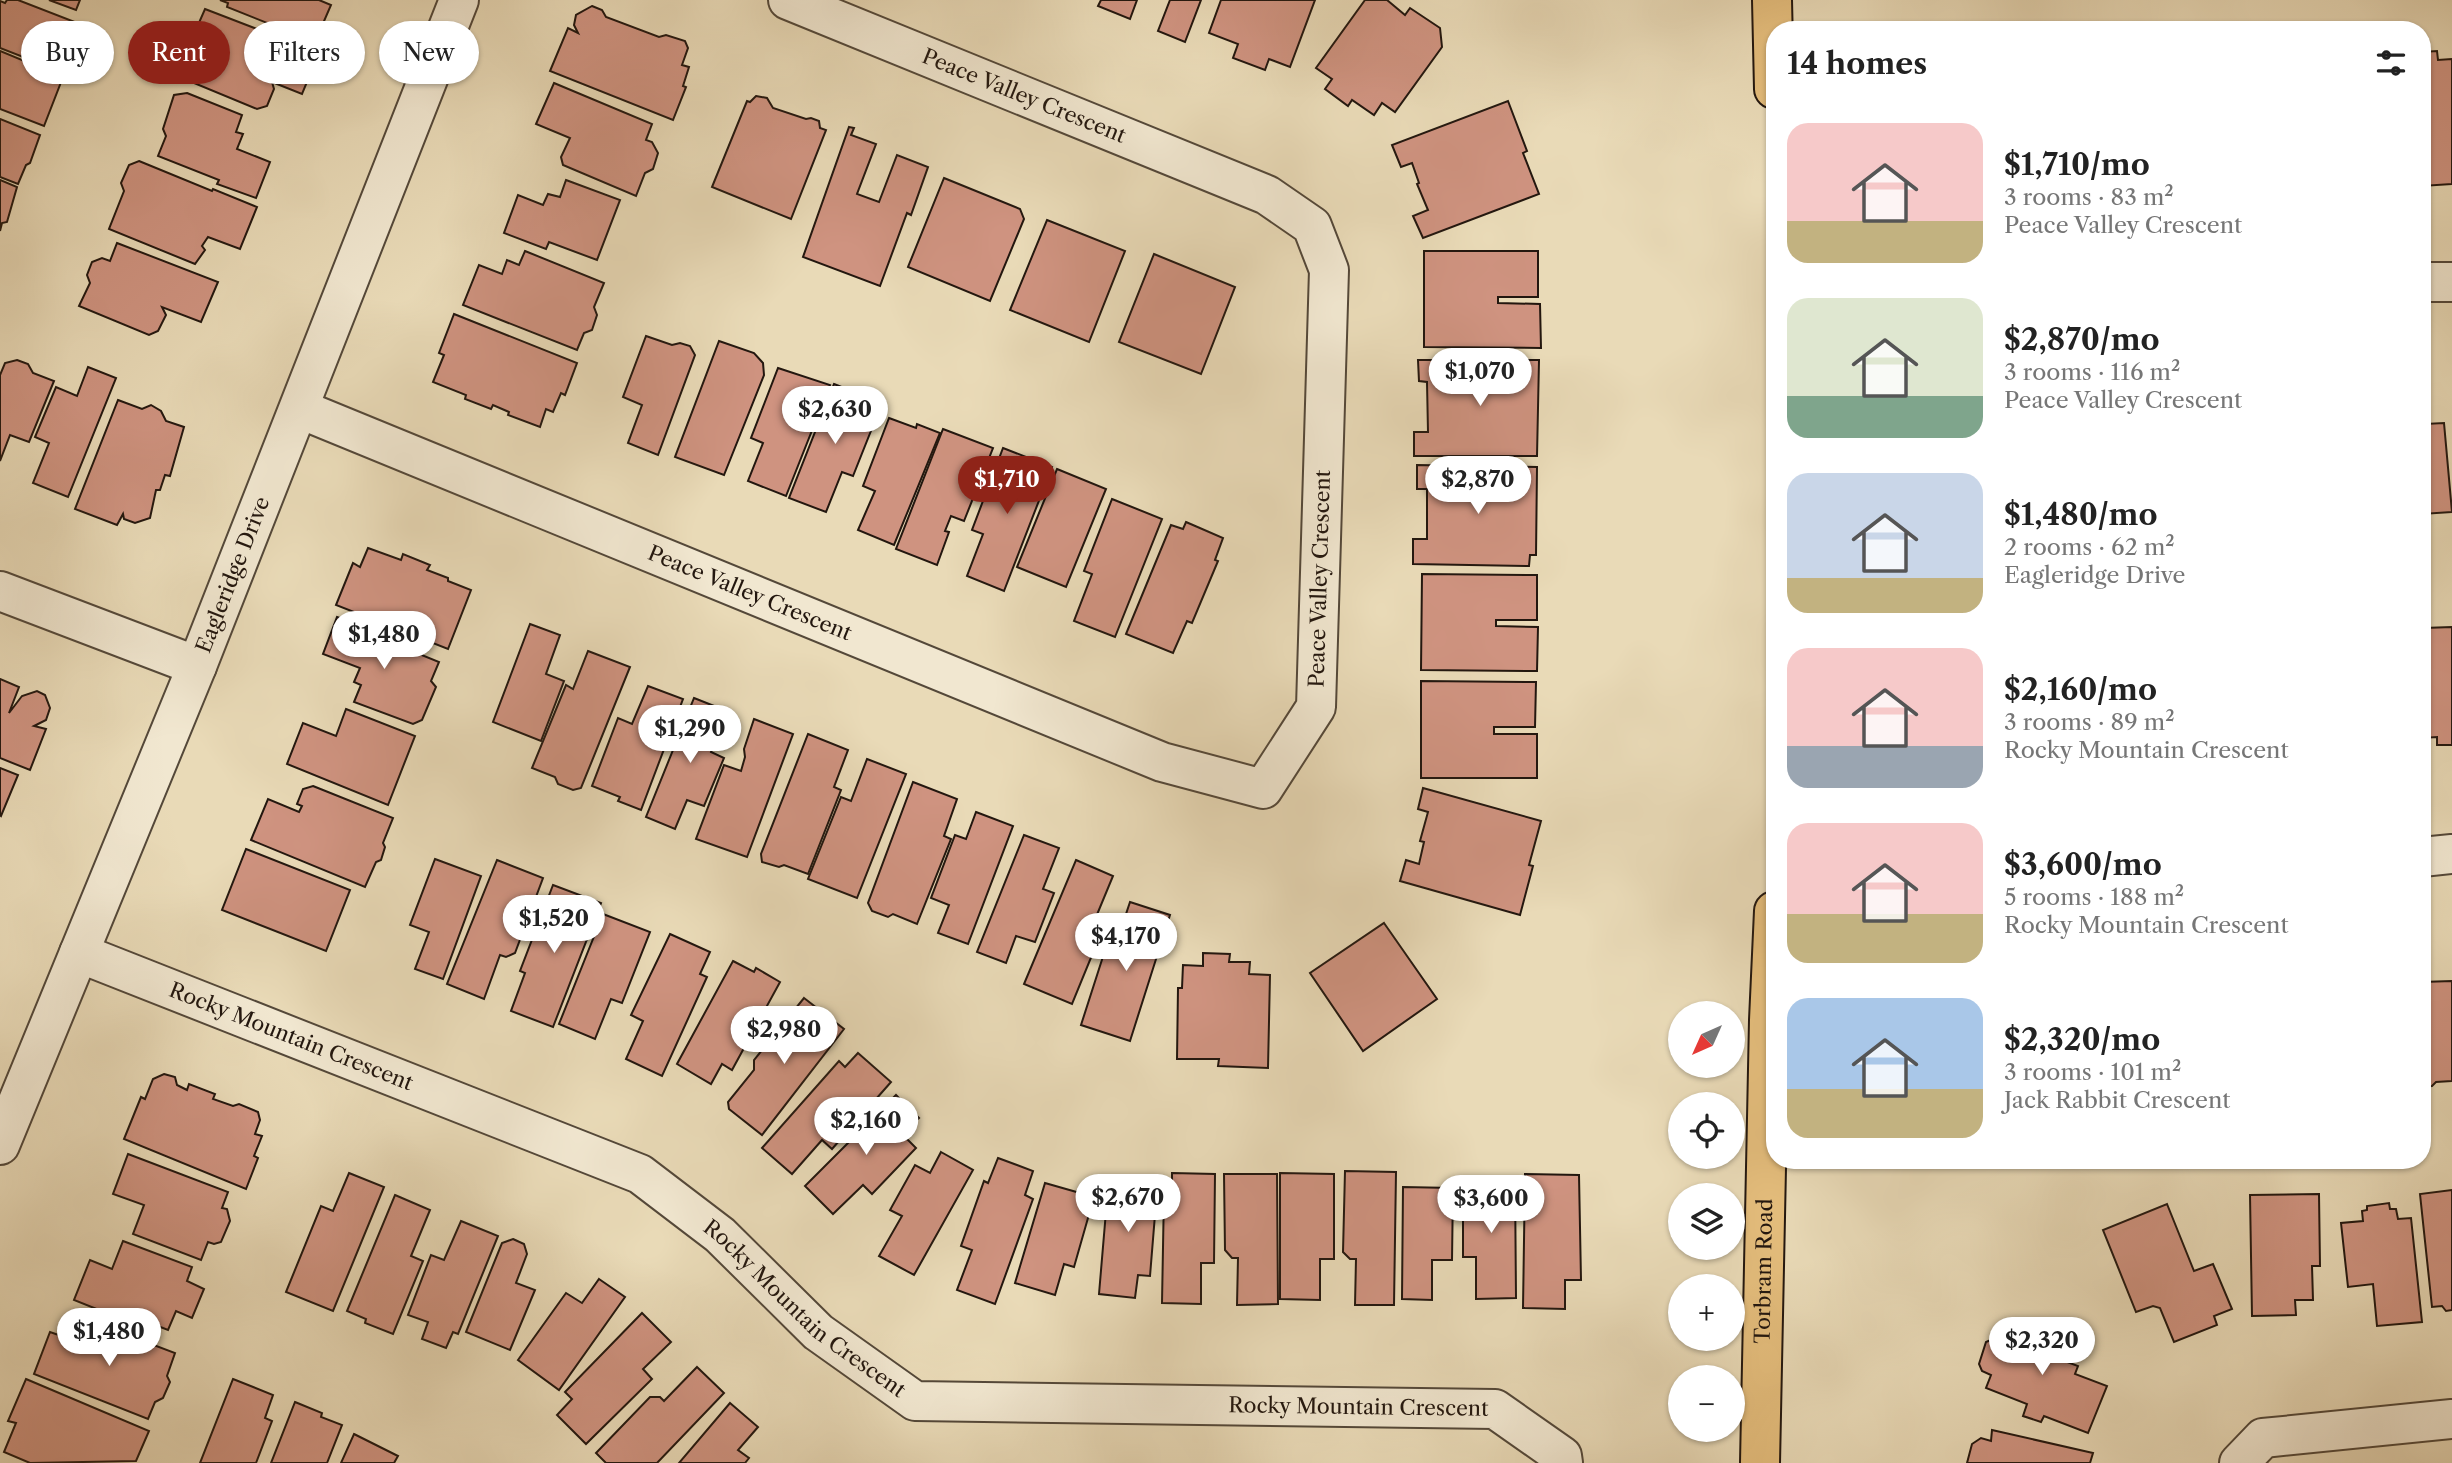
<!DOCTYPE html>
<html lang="en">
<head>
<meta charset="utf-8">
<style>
  :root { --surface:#fff; --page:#f2f2f2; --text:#222; --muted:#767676; --accent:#8f2418 }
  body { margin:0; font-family:"Libre Caslon Text",serif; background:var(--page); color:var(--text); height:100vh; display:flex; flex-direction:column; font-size:26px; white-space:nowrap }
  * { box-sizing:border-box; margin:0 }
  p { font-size:23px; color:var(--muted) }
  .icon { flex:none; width:38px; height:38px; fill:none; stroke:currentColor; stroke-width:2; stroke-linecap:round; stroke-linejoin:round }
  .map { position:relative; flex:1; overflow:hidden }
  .side { position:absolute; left:1766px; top:21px; width:665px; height:1148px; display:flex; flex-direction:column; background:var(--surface); border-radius:28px; box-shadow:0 2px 5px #0004 }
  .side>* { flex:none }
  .banner { position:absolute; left:21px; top:21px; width:665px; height:63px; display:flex; gap:14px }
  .needle { width:46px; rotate:225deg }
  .buttons { position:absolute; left:1668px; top:1001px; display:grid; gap:14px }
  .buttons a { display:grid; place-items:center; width:77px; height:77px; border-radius:50%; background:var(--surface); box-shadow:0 2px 5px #0004; font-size:35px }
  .price { position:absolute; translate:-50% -60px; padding:0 16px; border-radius:24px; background:#fff; color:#222; font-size:23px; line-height:46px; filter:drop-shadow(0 2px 4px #0008) }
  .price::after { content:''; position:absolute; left:50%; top:42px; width:21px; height:16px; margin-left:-10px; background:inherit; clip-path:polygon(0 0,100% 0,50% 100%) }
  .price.selected { background:var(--accent); color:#fff }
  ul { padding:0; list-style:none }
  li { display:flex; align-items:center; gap:21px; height:175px; padding:0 21px }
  li span { display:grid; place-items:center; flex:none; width:196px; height:140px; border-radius:21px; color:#555 }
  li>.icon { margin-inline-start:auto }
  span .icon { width:84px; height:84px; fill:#fffc; stroke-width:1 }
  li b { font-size:30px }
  h2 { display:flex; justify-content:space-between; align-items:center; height:84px; padding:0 21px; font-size:30px }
  .pill { padding:0 24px; border-radius:32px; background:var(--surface); box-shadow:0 2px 5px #0004; font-size:24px; line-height:63px }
  .pill.selected { background:var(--accent); color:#fff }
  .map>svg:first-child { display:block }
  .building { fill:#cf9380; stroke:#23170f; stroke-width:2 }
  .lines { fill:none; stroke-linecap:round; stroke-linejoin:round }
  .minor-casing { stroke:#544839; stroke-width:42 }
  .major-casing { stroke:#23170f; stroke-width:42 }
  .minor { stroke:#f1e7d0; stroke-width:38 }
  .major { stroke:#e4bd7c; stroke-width:38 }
  .labels { text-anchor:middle; stroke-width:6; stroke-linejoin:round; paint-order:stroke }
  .street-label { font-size:21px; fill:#23170f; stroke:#f1e7d0 }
</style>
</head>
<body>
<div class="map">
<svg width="2452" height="1463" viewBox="0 0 2452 1463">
  <rect width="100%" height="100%" fill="#e9dab7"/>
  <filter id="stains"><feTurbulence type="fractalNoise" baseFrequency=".00286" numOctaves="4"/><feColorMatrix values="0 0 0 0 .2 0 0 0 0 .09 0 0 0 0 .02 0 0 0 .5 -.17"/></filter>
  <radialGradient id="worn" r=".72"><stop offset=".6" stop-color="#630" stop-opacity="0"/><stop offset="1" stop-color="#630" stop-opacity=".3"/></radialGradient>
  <!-- building -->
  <g class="building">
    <polygon points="7,0 18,0 80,24 59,71 0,48 0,1 5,3"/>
    <polygon points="49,0 80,0 76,10"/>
    <polygon points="220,0 319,0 331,5 315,42 227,7 228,3"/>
    <polygon points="1101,0 1137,0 1130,19 1098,6"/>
    <polygon points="1170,0 1201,0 1185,42 1158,31"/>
    <polygon points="1221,0 1315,0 1290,67 1269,59 1265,70 1233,58 1238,44 1209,33"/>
    <polygon points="1365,0 1387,0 1405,15 1410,8 1440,28 1442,47 1395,112 1382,103 1374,115 1352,100 1348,106 1325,89 1332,79 1316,68"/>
    <polygon points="592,6 602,10 606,17 659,37 666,35 685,41 688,48 682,65 689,67 683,86 686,87 673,120 550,71 568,28 578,33 574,25 576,15"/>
    <polygon points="205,9 319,53 302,94 272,82 274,89 267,106 257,109 177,76 187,52 184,47 189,34 195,32"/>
    <polygon points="0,51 63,77 44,126 0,109"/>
    <polygon points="2437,51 2438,60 2452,59 2452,184 2422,186 2422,52"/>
    <polygon points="554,83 652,124 646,140 652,142 658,153 653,169 645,173 636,196 563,165 561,157 570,138 536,124"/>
    <polygon points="187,93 242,115 236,132 243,134 237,149 270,162 256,198 217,184 219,180 158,156 166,136 163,129 174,95"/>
    <polygon points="756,96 767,98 773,108 806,119 811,118 819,121 820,128 826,130 791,219 712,187 747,101 750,102"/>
    <polygon points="1508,101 1527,151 1523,153 1539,194 1423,238 1413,216 1428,210 1417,184 1419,183 1412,163 1401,167 1392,145"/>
    <polygon points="0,119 40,135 30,163 26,165 18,184 0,177"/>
    <polygon points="849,127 854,128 851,135 876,144 857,194 879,202 897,155 928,167 911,215 907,213 880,286 803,257"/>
    <polygon points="139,161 212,191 213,189 257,207 240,249 208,237 202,246 205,250 195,264 109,229 124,191 121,183 129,165"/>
    <polygon points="944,178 1020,209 1024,219 990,301 908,267"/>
    <polygon points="0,180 17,187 7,222 2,223 0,231"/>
    <polygon points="566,180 620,200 597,260 549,242 546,249 504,233 518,195 543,205 548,194 560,197"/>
    <polygon points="1047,220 1125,251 1089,342 1010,310"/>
    <polygon points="117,243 218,282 201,322 162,307 166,315 158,331 149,335 79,306 90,283 87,275 92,262 102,258 110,261"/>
    <polygon points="525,251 604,283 594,307 597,315 592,330 584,333 577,350 463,305 479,265 502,274 507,260 519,265"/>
    <polygon points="1424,251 1538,251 1538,297 1498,297 1498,303 1540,304 1541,348 1424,347"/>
    <polygon points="1154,254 1235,287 1201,374 1119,342"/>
    <polygon points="454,314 577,363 565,395 561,393 553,412 546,409 540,427 508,415 509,412 493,405 491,409 465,399 466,395 433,382 444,355 439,353"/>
    <polygon points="646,336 672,345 680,343 690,346 695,355 658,455 628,443 642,405 623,397"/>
    <polygon points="719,341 754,353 763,363 764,375 724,475 675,457"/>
    <polygon points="17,360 28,364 33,373 54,381 29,442 10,435 0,461 0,375 5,363"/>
    <polygon points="1418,360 1539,360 1537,456 1414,456 1414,432 1428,432 1427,382 1419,381"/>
    <polygon points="88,367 116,378 68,497 33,483 49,443 35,437 56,387 77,396"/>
    <polygon points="778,368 830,385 786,496 748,481 763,443 751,438"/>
    <polygon points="834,384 882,403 853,476 842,472 826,512 789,498"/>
    <polygon points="2422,391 2425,424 2444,423 2452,512 2422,514"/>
    <polygon points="118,400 142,409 151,405 161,411 166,421 184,427 170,476 165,475 160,490 156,490 150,518 135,523 124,519 123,514 117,525 75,509"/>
    <polygon points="889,418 916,428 917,424 940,433 894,545 858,530 875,491 863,486"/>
    <polygon points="943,429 993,448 964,521 951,516 945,531 949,532 937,565 896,549"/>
    <polygon points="1003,448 1052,467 1004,591 967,576 983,534 972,530"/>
    <polygon points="1417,465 1537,467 1536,555 1530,555 1529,566 1413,564 1413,539 1427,539 1427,489 1417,489"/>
    <polygon points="1057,469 1106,489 1066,587 1017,567"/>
    <polygon points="1112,499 1162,519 1115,637 1074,621 1092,574 1084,571"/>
    <polygon points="1186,522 1223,538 1215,560 1218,561 1192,623 1187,621 1173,653 1126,634 1171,525 1183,529"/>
    <polygon points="368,548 401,560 403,554 430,565 427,570 448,578 448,581 471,590 448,649 336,605 353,563 360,567"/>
    <polygon points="1422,574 1537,575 1537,620 1496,620 1496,626 1538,627 1537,671 1421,670"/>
    <polygon points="337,617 399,640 397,645 439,662 431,681 436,687 422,720 413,724 354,702 361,685 354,682 360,668 323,654"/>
    <polygon points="530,624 560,635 546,674 564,681 541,741 493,722"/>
    <polygon points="2452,627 2452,745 2437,745 2437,737 2422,738 2422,633 2424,633 2424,628"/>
    <polygon points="588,651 630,667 581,788 573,790 558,784 555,777 532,768 566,685 573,689"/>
    <polygon points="0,679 19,687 9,713 22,696 37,691 45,695 50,708 46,720 34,726 46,729 30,770 0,758"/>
    <polygon points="1421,681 1536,682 1535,727 1494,727 1494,734 1537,734 1537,778 1421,778"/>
    <polygon points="648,686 683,699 641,810 618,801 620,797 592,786 618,718 632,724"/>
    <polygon points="694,698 727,711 711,752 724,758 704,806 687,800 675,829 646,817"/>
    <polygon points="346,709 415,736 388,805 287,764 303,723 336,736"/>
    <polygon points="754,719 793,734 747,857 696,839 724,765 741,771 745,757 744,749"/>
    <polygon points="808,734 848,750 834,787 841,790 808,874 784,865 779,867 762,862 761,854"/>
    <polygon points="867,759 906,774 857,898 808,879 841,797 851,801"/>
    <polygon points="0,768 18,775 1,816 0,815"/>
    <polygon points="913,782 957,799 944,836 951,839 917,924 893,914 888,917 872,911 868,903"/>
    <polygon points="313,786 393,818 383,843 385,847 381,860 376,862 365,887 251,840 268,799 299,812 302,806 297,804 303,789"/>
    <polygon points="1423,788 1541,821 1529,865 1533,866 1520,915 1400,881 1406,860 1419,864 1424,842 1420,841 1428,812 1418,809"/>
    <polygon points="976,812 1013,826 968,944 938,933 949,905 931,898 955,835 966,839"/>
    <polygon points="1024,835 1059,848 1043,889 1054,893 1035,942 1016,936 1006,963 977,952"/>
    <polygon points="246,849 350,890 326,951 222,910"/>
    <polygon points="435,859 481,876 443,979 415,969 429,932 410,925"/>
    <polygon points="497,860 543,878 515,953 506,957 500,955 484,999 447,984"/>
    <polygon points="1076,860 1113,876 1096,917 1106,921 1072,1004 1024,984"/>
    <polygon points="553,885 601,903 553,1027 511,1011 525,973 520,971"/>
    <polygon points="1130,902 1170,915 1130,1041 1081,1025 1108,941 1116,944"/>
    <polygon points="603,914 650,932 622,1003 611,999 595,1039 559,1024"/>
    <polygon points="1384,923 1437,999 1363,1051 1310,973"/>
    <polygon points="670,934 710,952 700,974 707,977 662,1076 626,1059 643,1021 631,1015"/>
    <polygon points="1203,953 1230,954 1229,962 1250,962 1249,974 1270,975 1268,1068 1218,1066 1219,1059 1177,1059 1178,988 1182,988 1183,965 1203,966"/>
    <polygon points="733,961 754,972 756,968 780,982 732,1070 722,1064 711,1084 677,1064"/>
    <polygon points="2452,981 2452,1081 2436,1082 2432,1086 2422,1087 2422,982"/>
    <polygon points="804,998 844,1029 762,1135 729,1109 728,1102 754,1070 754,1060"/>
    <polygon points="858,1053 891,1082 832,1149 822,1140 792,1174 762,1148 839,1061 845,1067"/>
    <polygon points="164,1074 175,1077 177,1085 187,1090 189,1084 215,1094 213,1099 233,1106 239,1104 258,1112 260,1120 255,1134 262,1136 254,1156 258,1158 246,1189 124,1139 141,1097 145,1099 153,1079"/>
    <polygon points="896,1095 919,1118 902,1134 916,1148 872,1194 863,1185 833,1214 805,1186"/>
    <polygon points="941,1152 973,1170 914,1275 879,1256 902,1216 890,1210 915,1165 930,1173"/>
    <polygon points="128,1154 228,1192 222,1208 227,1209 230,1221 221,1242 214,1244 208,1242 201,1260 133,1234 144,1205 113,1194"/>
    <polygon points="998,1158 1033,1171 1025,1195 1033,1199 995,1304 957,1290 972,1250 961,1246 984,1181 988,1183"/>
    <polygon points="1345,1171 1396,1172 1394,1305 1355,1305 1356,1259 1350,1259 1343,1252"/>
    <polygon points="349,1173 384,1187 333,1311 286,1292 321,1206 333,1211"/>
    <polygon points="1172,1173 1215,1174 1214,1263 1201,1263 1201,1304 1162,1303 1164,1192 1172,1192"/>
    <polygon points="1280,1173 1334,1174 1334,1259 1320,1259 1320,1300 1280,1299"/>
    <polygon points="1224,1174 1277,1174 1278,1304 1237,1305 1238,1258 1232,1258 1225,1250"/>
    <polygon points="1525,1174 1579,1175 1581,1280 1565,1280 1565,1309 1523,1308"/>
    <polygon points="1109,1176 1158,1178 1150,1276 1138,1275 1135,1298 1099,1294"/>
    <polygon points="1463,1178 1515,1178 1516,1298 1476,1299 1476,1257 1463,1257"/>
    <polygon points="1045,1183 1094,1197 1074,1267 1064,1264 1055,1295 1015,1283"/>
    <polygon points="1403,1187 1453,1188 1452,1260 1432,1260 1432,1300 1402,1299"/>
    <polygon points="2452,1190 2452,1310 2446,1311 2442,1306 2432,1307 2420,1194"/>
    <polygon points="2319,1194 2320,1266 2312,1266 2313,1300 2295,1300 2296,1315 2252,1316 2250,1195"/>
    <polygon points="395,1195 430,1210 411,1256 423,1261 393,1334 365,1323 366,1319 347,1311"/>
    <polygon points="2389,1203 2390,1209 2396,1209 2398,1219 2411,1218 2422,1322 2377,1326 2373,1284 2348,1287 2341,1223 2363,1221 2362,1211 2367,1210 2367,1206"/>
    <polygon points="2167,1204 2194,1271 2213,1264 2232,1309 2214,1316 2217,1325 2174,1342 2160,1308 2153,1306 2136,1312 2103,1230"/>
    <polygon points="461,1221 498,1236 458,1334 453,1332 446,1348 422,1339 428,1322 408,1315 431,1255 444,1260"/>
    <polygon points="513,1239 524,1244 527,1254 516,1283 535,1290 510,1350 466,1332 502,1243"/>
    <polygon points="123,1241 192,1267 187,1281 204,1289 192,1318 176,1311 168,1330 122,1312 119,1318 74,1300 90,1260 112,1269"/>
    <polygon points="599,1279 625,1297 559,1390 518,1360 566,1293 582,1303"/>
    <polygon points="642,1313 671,1342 643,1369 652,1379 586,1444 557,1415 572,1399 565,1392"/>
    <polygon points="93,1322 175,1353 167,1376 170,1382 163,1398 155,1402 148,1419 34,1374 50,1332 73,1340 78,1328 89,1333"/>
    <polygon points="2012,1322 2049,1337 2054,1324 2067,1329 2062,1341 2074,1345 2067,1362 2078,1366 2075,1374 2107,1386 2088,1433 2044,1416 2041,1422 2023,1416 2027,1404 1986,1388 1991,1375 1982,1371 1979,1364 1986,1342 1995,1338 2004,1341"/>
    <polygon points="697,1367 724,1393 657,1463 606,1463 596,1453 650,1397 660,1397 664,1401"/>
    <polygon points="26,1379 149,1431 136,1461 30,1463 4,1452 16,1423 8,1421"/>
    <polygon points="233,1379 273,1395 265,1418 272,1421 256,1463 200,1463"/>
    <polygon points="295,1402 322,1413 321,1417 342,1425 327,1463 271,1463"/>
    <polygon points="730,1403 758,1427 738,1450 749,1458 745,1463 679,1463"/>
    <polygon points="1992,1430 2093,1453 2090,1463 1967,1463 1972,1444 1981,1438 1991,1441"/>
    <polygon points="354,1434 398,1456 394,1463 341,1463"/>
  </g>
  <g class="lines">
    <!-- minor casing -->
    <g class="minor-casing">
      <g id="minor">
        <polyline points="2422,282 2452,282"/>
        <path id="s1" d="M300 409 1162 762 1263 789 1316 707 1329 270 1312 226 1267 195 788 0"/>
        <polyline points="0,591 197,666"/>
        <polyline points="2422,857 2452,854"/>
        <path id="s2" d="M79 953 640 1174 720 1235 818 1332 915 1401 1495 1409 1562 1456 1563 1463"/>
        <path id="s3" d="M0 1145 197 666 459 0"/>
        <polyline points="2239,1463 2263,1438 2452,1419"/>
      </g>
    </g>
    <!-- major casing -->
    <g class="major-casing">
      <g id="major">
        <polyline points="1772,0 1774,89"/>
        <path id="s4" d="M1760 1463 1769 1020 1774 911"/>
      </g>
    </g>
    <!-- minor -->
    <use href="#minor" class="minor"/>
    <!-- major -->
    <use href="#major" class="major"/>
  </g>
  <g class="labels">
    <!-- street labels -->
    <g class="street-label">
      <text transform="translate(1024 96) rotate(22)" y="7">Peace Valley Crescent</text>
      <text dy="7" stroke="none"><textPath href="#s3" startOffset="616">Eagleridge Drive</textPath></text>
      <text dy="7" stroke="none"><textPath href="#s1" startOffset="1262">Peace Valley Crescent</textPath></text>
      <text dy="7" stroke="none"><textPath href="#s1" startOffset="486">Peace Valley Crescent</textPath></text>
      <text dy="7" stroke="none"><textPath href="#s2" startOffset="228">Rocky Mountain Crescent</textPath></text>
      <text dy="7" stroke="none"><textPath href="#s4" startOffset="192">Torbram Road</textPath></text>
      <text dy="7" stroke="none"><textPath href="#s2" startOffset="816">Rocky Mountain Crescent</textPath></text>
      <text dy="7" stroke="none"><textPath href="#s2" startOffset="1404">Rocky Mountain Crescent</textPath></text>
    </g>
  </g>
  <rect width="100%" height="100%" filter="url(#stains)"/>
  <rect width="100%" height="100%" fill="url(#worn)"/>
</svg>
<div class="buttons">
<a><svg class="needle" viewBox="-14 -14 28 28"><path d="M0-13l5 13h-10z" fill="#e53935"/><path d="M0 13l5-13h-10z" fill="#767676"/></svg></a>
<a><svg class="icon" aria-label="locate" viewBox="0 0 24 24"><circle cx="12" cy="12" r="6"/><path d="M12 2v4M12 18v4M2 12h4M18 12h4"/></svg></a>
<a><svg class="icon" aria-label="layers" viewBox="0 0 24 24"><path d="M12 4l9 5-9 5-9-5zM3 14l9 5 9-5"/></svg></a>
<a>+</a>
<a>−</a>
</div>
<b class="price" style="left:1480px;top:408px">$1,070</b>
<b class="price" style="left:835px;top:446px">$2,630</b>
<b class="price selected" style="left:1007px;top:516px">$1,710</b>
<b class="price" style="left:1478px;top:516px">$2,870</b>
<b class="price" style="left:384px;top:671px">$1,480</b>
<b class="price" style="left:690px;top:765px">$1,290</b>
<b class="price" style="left:554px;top:955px">$1,520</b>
<b class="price" style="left:1126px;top:973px">$4,170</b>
<b class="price" style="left:784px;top:1066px">$2,980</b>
<b class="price" style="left:866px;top:1157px">$2,160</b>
<b class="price" style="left:1128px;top:1234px">$2,670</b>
<b class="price" style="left:1491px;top:1235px">$3,600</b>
<b class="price" style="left:109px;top:1368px">$1,480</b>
<b class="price" style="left:2042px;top:1377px">$2,320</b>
<div class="banner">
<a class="pill">Buy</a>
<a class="pill selected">Rent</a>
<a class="pill">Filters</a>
<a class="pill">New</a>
</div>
<section class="side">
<h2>14 homes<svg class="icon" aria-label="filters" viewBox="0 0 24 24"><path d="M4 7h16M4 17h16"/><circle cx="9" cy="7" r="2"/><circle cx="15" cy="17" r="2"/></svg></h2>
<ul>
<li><span style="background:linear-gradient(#f6c9c9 70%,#c2b280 0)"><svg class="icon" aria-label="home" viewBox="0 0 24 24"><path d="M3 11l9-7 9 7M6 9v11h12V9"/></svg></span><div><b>$1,710/mo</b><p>3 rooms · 83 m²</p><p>Peace Valley Crescent</p></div></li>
<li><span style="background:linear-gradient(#dfe7d0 70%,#7fa58c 0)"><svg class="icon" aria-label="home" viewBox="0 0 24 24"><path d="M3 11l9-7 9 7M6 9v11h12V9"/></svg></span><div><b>$2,870/mo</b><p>3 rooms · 116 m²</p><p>Peace Valley Crescent</p></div></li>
<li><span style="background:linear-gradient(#c9d6e8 75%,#c2b280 0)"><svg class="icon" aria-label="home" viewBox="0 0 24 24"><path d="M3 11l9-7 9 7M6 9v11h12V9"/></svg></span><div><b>$1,480/mo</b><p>2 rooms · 62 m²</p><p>Eagleridge Drive</p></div></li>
<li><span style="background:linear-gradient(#f6c9c9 70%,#9aa5b1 0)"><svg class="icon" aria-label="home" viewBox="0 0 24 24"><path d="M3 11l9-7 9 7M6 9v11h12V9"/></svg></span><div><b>$2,160/mo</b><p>3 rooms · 89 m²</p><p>Rocky Mountain Crescent</p></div></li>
<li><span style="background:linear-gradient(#f6c9c9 65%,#c2b280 0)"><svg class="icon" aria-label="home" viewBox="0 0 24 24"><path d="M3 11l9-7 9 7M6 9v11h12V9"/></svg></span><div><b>$3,600/mo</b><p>5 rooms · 188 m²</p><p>Rocky Mountain Crescent</p></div></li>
<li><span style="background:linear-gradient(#a9c7e8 65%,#c2b280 0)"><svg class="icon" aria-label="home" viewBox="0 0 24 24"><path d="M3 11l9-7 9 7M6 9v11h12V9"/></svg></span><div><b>$2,320/mo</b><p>3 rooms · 101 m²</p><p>Jack Rabbit Crescent</p></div></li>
</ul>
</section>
</div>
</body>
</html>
